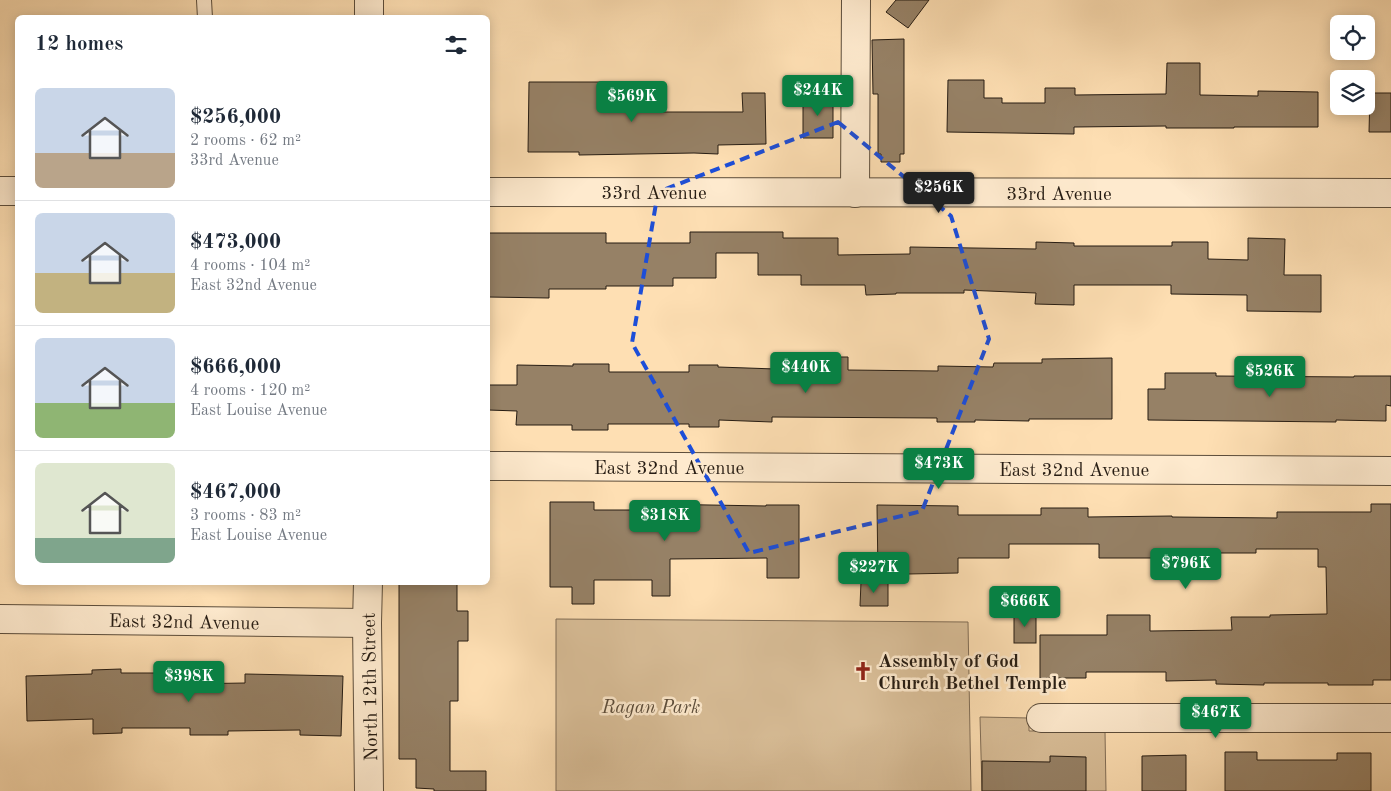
<!DOCTYPE html>
<html lang="en">
<head>
<meta charset="utf-8">
<style>
  :root { --surface:#fff; --page:#f6f6f7; --text:#1f2937; --muted:#747a83; --line:#e0e1e3; --accent:#0b8043 }
  body { margin:0; font-family:"Old Standard TT",serif; background:var(--page); color:var(--text); height:100vh; display:flex; flex-direction:column; font-size:19px; white-space:nowrap }
  * { box-sizing:border-box; margin:0 }
  p { font-size:16px; color:var(--muted) }
  .icon { flex:none; width:28px; height:28px; fill:none; stroke:currentColor; stroke-width:2; stroke-linecap:round; stroke-linejoin:round }
  .map { position:relative; flex:1; overflow:hidden }
  .side { position:absolute; left:15px; top:15px; width:475px; height:570px; display:flex; flex-direction:column; background:var(--surface); border-radius:8px; box-shadow:0 2px 12px #0003 }
  .side>* { flex:none }
  .tools { position:absolute; left:1330px; top:15px; display:grid; gap:10px }
  .tools a { display:grid; place-items:center; width:45px; height:45px; border-radius:8px; background:var(--surface); box-shadow:0 2px 12px #0003; font-size:25px }
  .price { position:absolute; translate:-50% -42px; padding:0 11px; border-radius:5px; background:var(--accent); color:#fff; font-size:16px; line-height:32px; filter:drop-shadow(0 1px 2px #0008) }
  .price::after { content:''; position:absolute; left:50%; top:30px; width:15px; height:11px; margin-left:-8px; background:inherit; clip-path:polygon(0 0,100% 0,50% 100%) }
  .price.current { background:#222; color:#fff }
  ul { padding:0; list-style:none }
  li { display:flex; align-items:center; gap:15px; height:125px; padding:0 20px }
  li+li { border-top:1px solid var(--line) }
  li span { display:grid; place-items:center; flex:none; width:140px; height:100px; border-radius:8px; color:#555 }
  li>.icon { margin-inline-start:auto }
  span .icon { width:60px; height:60px; fill:#fffc; stroke-width:1 }
  li b { font-size:21px }
  h2 { display:flex; justify-content:space-between; align-items:center; height:60px; padding:0 20px; font-size:21px }
  .map>svg:first-child { display:block }
  .green { fill:#d9be98; stroke:#806d56 }
  .building { fill:#968166; stroke:#261c13 }
  .lines { fill:none; stroke-linecap:round; stroke-linejoin:round }
  .lane-casing { stroke:#5c4d3b; stroke-width:16 }
  .street-casing { stroke:#5c4d3b; stroke-width:30 }
  .lane { stroke:#feeace; stroke-width:14 }
  .street { stroke:#feeace; stroke-width:28 }
  .marked { fill:none; stroke:#1d4ed8; stroke-width:4; stroke-dasharray:10 6; stroke-linejoin:round }
  .labels { text-anchor:middle; stroke-width:5; stroke-linejoin:round; paint-order:stroke }
  .street-label { font-size:19px; fill:#261c13; stroke:#feeace }
  .poi-label { font-size:19px; font-weight:bold; fill:#261c13; stroke:#feeace; text-anchor:start }
  .park-label { font-size:19px; font-style:italic; fill:#5c4d3b; stroke:#feeace }
</style>
</head>
<body>
<div class="map">
<svg width="1391" height="791" viewBox="0 0 1391 791">
  <rect width="100%" height="100%" fill="#fedfb3"/>
  <filter id="stains"><feTurbulence type="fractalNoise" baseFrequency=".004" numOctaves="4"/><feColorMatrix values="0 0 0 0 .2 0 0 0 0 .09 0 0 0 0 .02 0 0 0 .5 -.17"/></filter>
  <radialGradient id="worn" r=".72"><stop offset=".6" stop-color="#630" stop-opacity="0"/><stop offset="1" stop-color="#630" stop-opacity=".3"/></radialGradient>
  <!-- green -->
  <g class="green">
    <polygon points="556,619 968,622 971,791 556,791"/>
    <polygon points="980,717 1029,718 1029,731 1105,731 1106,791 982,791"/>
  </g>
  <!-- building -->
  <g class="building">
    <polygon points="896,0 929,0 908,28 886,12"/>
    <polygon points="904,39 904,154 900,154 900,162 881,162 881,154 878,154 878,94 873,94 872,40"/>
    <polygon points="1167,63 1200,63 1200,95 1258,96 1258,91 1318,92 1318,127 1234,127 1234,128 1166,128 1166,126 1074,127 1074,134 947,132 948,80 984,80 984,98 1002,98 1002,103 1045,103 1045,88 1075,88 1075,95 1166,94"/>
    <polygon points="529,82 612,82 612,105 663,105 663,112 743,112 742,93 765,93 766,144 718,145 718,154 694,153 579,155 579,152 528,152"/>
    <polygon points="1370,93 1391,93 1391,132 1369,132"/>
    <polygon points="803,95 833,96 833,138 803,138"/>
    <polygon points="690,232 783,232 783,238 838,238 838,255 910,254 910,247 1036,249 1036,242 1074,243 1074,246 1172,246 1172,242 1208,242 1208,259 1248,260 1248,238 1285,239 1284,275 1321,275 1321,312 1247,311 1247,295 1171,294 1171,285 1074,285 1074,305 1035,304 1036,293 964,290 964,293 896,293 896,294 866,295 865,285 801,285 801,275 758,275 758,253 716,253 716,278 673,278 673,286 606,286 606,289 549,289 549,298 488,297 488,233 606,233 606,243 690,243"/>
    <polygon points="804,357 848,357 848,370 938,371 938,366 993,367 994,363 1042,363 1042,359 1112,358 1112,419 1029,419 1029,421 975,420 975,422 937,422 937,418 772,417 772,422 719,420 719,427 689,427 689,424 608,424 608,430 572,430 572,425 516,425 517,411 488,410 488,385 517,385 517,365 573,366 573,364 609,364 609,372 689,372 689,365 718,365 718,367 804,370"/>
    <polygon points="1165,373 1216,373 1216,376 1354,377 1354,376 1391,376 1391,406 1386,405 1386,421 1336,420 1336,422 1148,420 1148,389 1165,389"/>
    <polygon points="550,502 594,502 594,510 652,510 652,504 766,506 766,505 799,505 799,578 767,578 767,558 670,559 670,596 652,596 652,580 594,580 594,604 572,604 572,587 550,587"/>
    <polygon points="1371,504 1391,504 1391,680 1373,680 1373,685 1328,685 1328,683 1264,683 1264,685 1216,684 1216,680 1166,681 1166,672 1086,672 1086,678 1040,678 1040,635 1107,635 1107,615 1150,615 1150,631 1232,630 1231,617 1270,617 1270,615 1327,614 1326,567 1318,567 1318,549 1256,549 1256,553 1172,553 1172,558 1099,558 1099,544 1009,544 1009,558 958,558 958,573 908,574 908,576 878,576 877,505 958,506 958,515 1041,515 1041,508 1088,508 1088,517 1172,516 1172,517 1277,518 1277,512 1371,512"/>
    <polygon points="399,582 457,582 457,611 468,611 468,641 458,641 458,701 450,701 450,771 486,771 486,791 434,791 434,789 416,788 416,759 399,759"/>
    <polygon points="861,582 888,583 888,606 860,606"/>
    <rect x="1014" y="614" width="22" height="29"/>
    <polygon points="121,669 121,673 182,673 181,684 245,683 245,674 343,676 341,736 300,735 300,730 228,731 228,735 190,735 190,728 122,728 122,733 93,734 93,719 27,721 26,676 92,674 92,670"/>
    <polygon points="1225,752 1257,752 1257,760 1337,760 1337,753 1371,753 1371,791 1225,791"/>
    <polygon points="1186,755 1186,791 1142,791 1142,756"/>
    <polygon points="1050,756 1086,757 1086,791 982,791 982,761 1050,762"/>
  </g>
  <g class="lines">
    <!-- lane casing -->
    <g class="lane-casing">
      <polyline id="lane" points="204,0 205,18"/>
    </g>
    <!-- street casing -->
    <g class="street-casing">
      <g id="street">
        <polyline points="369,0 369,18"/>
        <polyline points="0,191 18,191"/>
        <polyline points="488,192 1391,193"/>
        <polyline points="855,193 856,0"/>
        <polyline points="488,466 1391,471"/>
        <polyline points="368,582 367,623 369,791"/>
        <polyline points="0,619 367,623"/>
        <polyline points="1041,718 1391,718"/>
      </g>
    </g>
    <!-- lane -->
    <use href="#lane" class="lane"/>
    <!-- street -->
    <use href="#street" class="street"/>
  </g>
  <!-- marked area -->
  <path class="marked" d="M838 122 951 216 989 339 922 511 749 553 632 343 658 192Z"/>
  <!-- icons -->
  <defs>
    <g id="church-bare" transform="scale(1.5)"><path d="M-1.2-6h2.4v3.5h3.3v2.4h-3.3V6h-2.4V-.1h-3.3v-2.4h3.3Z" fill="#8f2418" stroke="#feeace" stroke-width="2.5" paint-order="stroke"/></g>
  </defs>
  <g fill-rule="evenodd">
    <use href="#church-bare" x="863" y="671"/>
  </g>
  <g class="labels">
    <!-- street labels -->
    <g class="street-label">
      <text x="654" y="199">33rd Avenue</text>
      <text x="1059" y="200">33rd Avenue</text>
      <text x="669" y="474">East 32nd Avenue</text>
      <text x="1074" y="476">East 32nd Avenue</text>
      <text transform="translate(184 621) rotate(1)" y="7">East 32nd Avenue</text>
      <text transform="translate(369 687) rotate(-91)" y="7">North 12th Street</text>
    </g>
    <!-- poi labels -->
    <g class="poi-label">
      <text x="878" y="667">Assembly of God<tspan x="878" dy="22">Church Bethel Temple</tspan></text>
    </g>
    <!-- park labels -->
    <g class="park-label">
      <text x="651" y="713">Ragan Park</text>
    </g>
  </g>
  <rect width="100%" height="100%" filter="url(#stains)"/>
  <rect width="100%" height="100%" fill="url(#worn)"/>
</svg>
<div class="tools">
<a><svg class="icon" aria-label="locate" viewBox="0 0 24 24"><circle cx="12" cy="12" r="6"/><path d="M12 2v4M12 18v4M2 12h4M18 12h4"/></svg></a>
<a><svg class="icon" aria-label="layers" viewBox="0 0 24 24"><path d="M12 4l9 5-9 5-9-5zM3 14l9 5 9-5"/></svg></a>
</div>
<b class="price" style="left:818px;top:117px">$244K</b>
<b class="price" style="left:632px;top:123px">$569K</b>
<b class="price current" style="left:939px;top:214px">$256K</b>
<b class="price" style="left:806px;top:394px">$440K</b>
<b class="price" style="left:1270px;top:398px">$526K</b>
<b class="price" style="left:939px;top:490px">$473K</b>
<b class="price" style="left:665px;top:542px">$318K</b>
<b class="price" style="left:1186px;top:590px">$796K</b>
<b class="price" style="left:874px;top:594px">$227K</b>
<b class="price" style="left:1025px;top:628px">$666K</b>
<b class="price" style="left:189px;top:703px">$398K</b>
<b class="price" style="left:1216px;top:739px">$467K</b>
<section class="side">
<h2>12 homes<svg class="icon" aria-label="filters" viewBox="0 0 24 24"><path d="M4 7h16M4 17h16"/><circle cx="9" cy="7" r="2"/><circle cx="15" cy="17" r="2"/></svg></h2>
<ul>
<li><span style="background:linear-gradient(#c9d6e8 65%,#b9a48a 0)"><svg class="icon" aria-label="home" viewBox="0 0 24 24"><path d="M3 11l9-7 9 7M6 9v11h12V9"/></svg></span><div><b>$256,000</b><p>2 rooms · 62 m²</p><p>33rd Avenue</p></div></li>
<li><span style="background:linear-gradient(#c9d6e8 60%,#c2b280 0)"><svg class="icon" aria-label="home" viewBox="0 0 24 24"><path d="M3 11l9-7 9 7M6 9v11h12V9"/></svg></span><div><b>$473,000</b><p>4 rooms · 104 m²</p><p>East 32nd Avenue</p></div></li>
<li><span style="background:linear-gradient(#c9d6e8 65%,#8fb573 0)"><svg class="icon" aria-label="home" viewBox="0 0 24 24"><path d="M3 11l9-7 9 7M6 9v11h12V9"/></svg></span><div><b>$666,000</b><p>4 rooms · 120 m²</p><p>East Louise Avenue</p></div></li>
<li><span style="background:linear-gradient(#dfe7d0 75%,#7fa58c 0)"><svg class="icon" aria-label="home" viewBox="0 0 24 24"><path d="M3 11l9-7 9 7M6 9v11h12V9"/></svg></span><div><b>$467,000</b><p>3 rooms · 83 m²</p><p>East Louise Avenue</p></div></li>
</ul>
</section>
</div>
</body>
</html>
